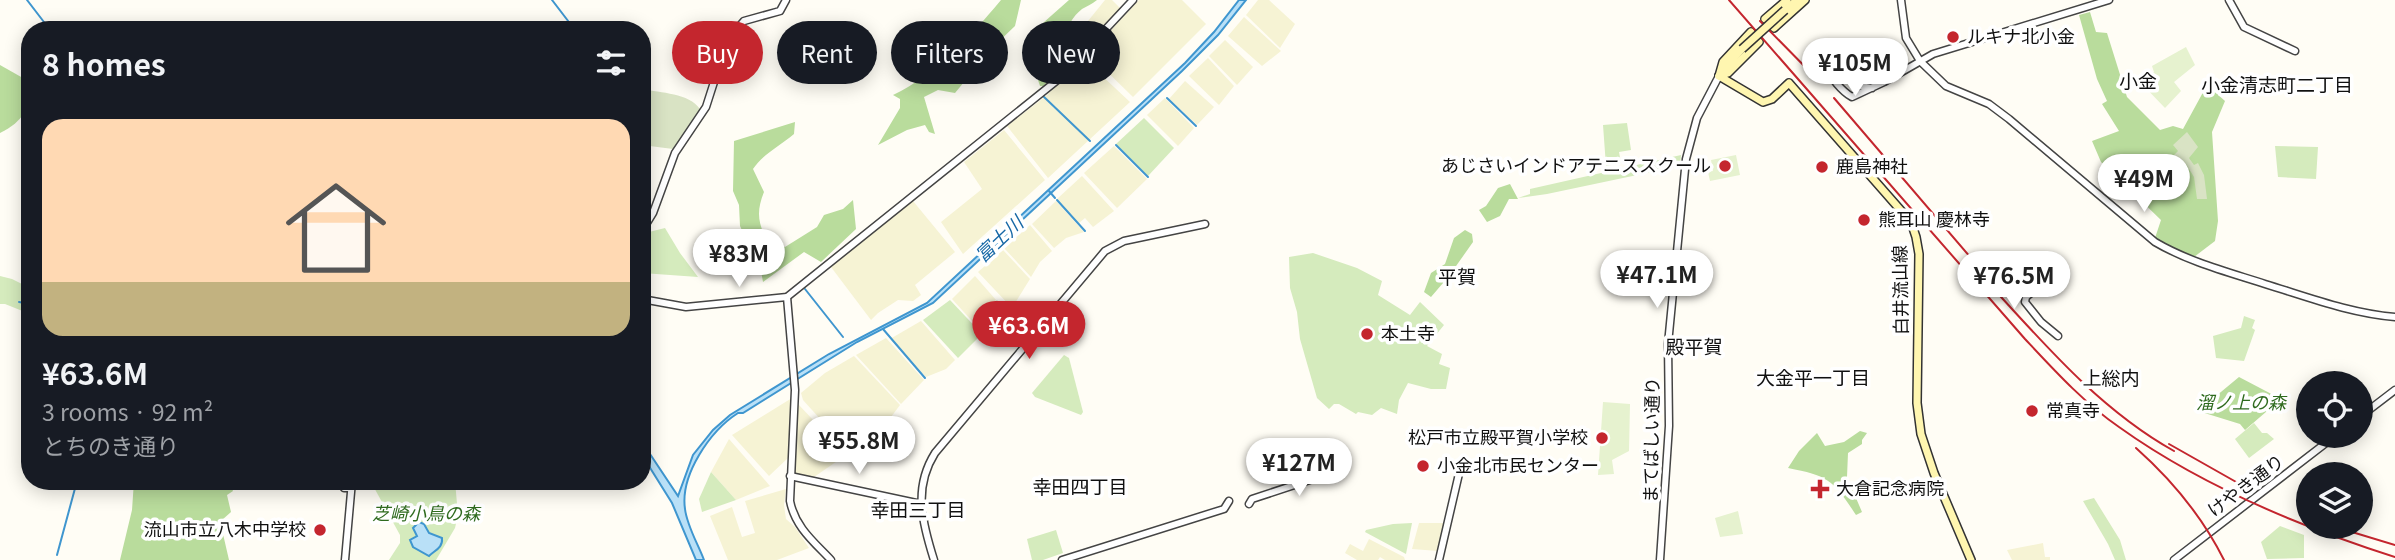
<!DOCTYPE html>
<html lang="en">
<head>
<meta charset="utf-8">
<style>
  :root { --surface:#171b24; --page:#242831; --text:#f1f3f6; --muted:#9ea1a6; --line:#363941; --accent:#c4262e }
  body { margin:0; font-family:Georgia,"Noto Sans JP",serif; background:var(--page); color:var(--text); height:100vh; display:flex; flex-direction:column; font-size:26px; white-space:nowrap }
  * { box-sizing:border-box; margin:0 }
  p { font-size:23px; color:var(--muted) }
  .icon { flex:none; width:38px; height:38px; fill:none; stroke:currentColor; stroke-width:2; stroke-linecap:round; stroke-linejoin:round }
  .map { position:relative; flex:1; overflow:hidden }
  .side { position:absolute; left:21px; top:21px; width:630px; height:469px; display:flex; flex-direction:column; background:var(--surface); border-radius:28px; box-shadow:0 4px 18px #0003 }
  .side>* { flex:none }
  .hud { position:absolute; left:672px; top:21px; width:665px; height:63px; display:flex; gap:14px }
  .buttons { position:absolute; left:2296px; top:371px; display:grid; gap:14px }
  .buttons a { display:grid; place-items:center; width:77px; height:77px; border-radius:50%; background:var(--surface); box-shadow:0 4px 18px #0003; font-size:35px }
  .price { position:absolute; translate:-50% -60px; padding:0 16px; border-radius:24px; background:#fff; color:#222; font-size:23px; line-height:46px; filter:drop-shadow(0 2px 4px #0008) }
  .price::after { content:''; position:absolute; left:50%; top:42px; width:21px; height:16px; margin-left:-10px; background:inherit; clip-path:polygon(0 0,100% 0,50% 100%) }
  .price.current { background:var(--accent); color:#fff }
  ul { padding:0; list-style:none }
  li { display:grid; align-content:center; gap:14px; height:371px; padding:0 21px }
  li+li { border-top:2px solid var(--line) }
  li span { display:grid; place-items:center; height:217px; border-radius:21px; color:#555 }
  li>.icon { margin-inline-start:auto }
  span .icon { width:126px; height:126px; fill:#fffc; stroke-width:1 }
  li b { font-size:30px }
  h2 { display:flex; justify-content:space-between; align-items:center; height:84px; padding:0 21px; font-size:30px }
  .tag { padding:0 24px; border-radius:32px; background:var(--surface); box-shadow:0 4px 18px #0003; font-size:24px; line-height:63px }
  .tag.current { background:var(--accent); color:#fff }
  .map>svg:first-child { display:block }
  .farmland { fill:#f6f3d4 }
  .green { fill:#d5ebbd }
  .forest { fill:#b9dc9c }
  .cemetery { fill:#d9e3c4 }
  .pitch { fill:#e6f2cf }
  .water { fill:#b9e0f7; stroke:#3f96cf; stroke-width:2 }
  .lines { fill:none; stroke-linecap:round; stroke-linejoin:round }
  .stream { stroke:#3f96cf; stroke-width:2 }
  .tertiary-casing { stroke:#444; stroke-width:9 }
  .secondary-casing { stroke:#333; stroke-width:10 }
  .tertiary { stroke:#fff; stroke-width:6 }
  .secondary { stroke:#fff6b0; stroke-width:7 }
  .rail { stroke:#c4262e; stroke-width:2 }
  .secondary-bridge-casing { stroke:#333; stroke-width:10; stroke-linecap:butt }
  .secondary-bridge { stroke:#fff6b0; stroke-width:7 }
  .poi-dot { fill:#c4262e; stroke:#fff; stroke-width:2.5 }
  .labels { text-anchor:middle; stroke-width:7; stroke-linejoin:round; paint-order:stroke }
  .poi-label { font-size:18px; fill:#111; stroke:#fff; text-anchor:start }
  .street-label { font-size:18px; fill:#111; stroke:#fff }
  .park-label { font-size:18px; font-style:italic; fill:#2f6b1f; stroke:#fff }
  .neighbourhood-label { font-size:19px; fill:#111; stroke:#fff }
  .water-label { font-size:19px; font-style:italic; fill:#1768a6; stroke:#fff }
</style>
</head>
<body>
<div class="map">
<svg width="2395" height="560" viewBox="0 0 2395 560">
  <rect width="100%" height="100%" fill="#fffdf5"/>
  <!-- farmland -->
  <g class="farmland">
    <polygon points="1105,0 1112,0 1121,9 1093,36 1084,26"/>
    <polygon points="1139,0 1182,0 1206,24 1133,97 1089,54"/>
    <polygon points="1258,0 1269,0 1295,24 1280,48 1246,15"/>
    <polygon points="1244,17 1281,51 1262,66 1228,36"/>
    <polygon points="1225,40 1253,67 1237,85 1209,56"/>
    <polygon points="1083,58 1130,102 1048,178 1007,126 1046,96"/>
    <polygon points="1208,58 1234,86 1219,105 1189,76"/>
    <polygon points="1185,81 1214,107 1197,125 1169,99"/>
    <polygon points="1165,98 1194,128 1178,146 1147,115"/>
    <polygon points="1004,130 1045,180 963,254 941,222 982,189 964,162"/>
    <polygon points="1114,146 1147,179 1117,208 1084,173"/>
    <polygon points="1082,176 1114,211 1093,227 1085,218 1079,223 1057,199"/>
    <polygon points="913,201 955,252 915,285 921,295 913,301 898,300 878,313 871,320 831,267"/>
    <polygon points="1056,201 1084,232 1066,238 1054,248 1032,224"/>
    <polygon points="1030,225 1052,251 1040,262 1031,277 1004,248"/>
    <polygon points="1003,250 1030,279 1012,308 978,272"/>
    <polygon points="975,276 996,300 973,322 952,299"/>
    <polygon points="921,321 955,360 946,369 926,377 890,339"/>
    <polygon points="886,338 924,380 901,404 856,355"/>
    <polygon points="854,356 900,405 882,429 851,453 803,400 801,393 825,373"/>
    <polygon points="792,398 788,458 769,476 732,435"/>
    <polygon points="798,404 846,455 814,477 796,475 793,470"/>
    <polygon points="729,439 770,486 736,500 711,472"/>
    <polygon points="786,489 784,505 786,519 795,527 809,548 777,560 728,560 710,516 732,507 742,537 755,533 745,501"/>
    <polygon points="1419,523 1444,523 1438,551 1412,549"/>
    <polygon points="1369,539 1404,557 1405,560 1385,560 1380,557 1378,560 1357,560 1345,553 1350,544 1363,551"/>
    <polygon points="2043,543 2045,557 2050,557 2050,560 2012,560 2007,550"/>
  </g>
  <!-- green -->
  <g class="green">
    <polygon points="1144,118 1174,148 1148,176 1116,144"/>
    <polygon points="1627,123 1631,150 1619,152 1621,163 1606,166 1603,125"/>
    <polygon points="2275,146 2318,147 2316,179 2278,177"/>
    <polygon points="1681,155 1680,166 1547,194 1518,198 1530,194 1530,189"/>
    <polygon points="665,228 680,253 698,277 642,273 642,236 645,233"/>
    <polygon points="1313,253 1357,268 1382,281 1378,295 1410,315 1420,302 1444,325 1427,346 1442,354 1439,364 1450,368 1446,389 1431,389 1408,383 1399,400 1397,414 1381,408 1372,415 1358,412 1356,414 1339,404 1334,404 1329,409 1317,398 1300,339 1297,312 1290,288 1289,257"/>
    <polygon points="0,276 12,279 30,288 30,314 5,304 0,304"/>
    <polygon points="950,300 982,334 958,358 923,320"/>
    <polygon points="997,300 1008,313 984,332 974,322"/>
    <polygon points="2244,316 2255,320 2252,328 2255,330 2244,361 2216,358 2213,336 2241,328"/>
    <polygon points="1064,355 1069,358 1083,412 1081,415 1035,397 1032,393"/>
    <polygon points="2254,423 2262,433 2267,433 2274,439 2249,458 2235,439"/>
    <polygon points="711,472 736,500 702,512 699,499"/>
    <polygon points="367,481 455,481 458,515 455,528 436,560 389,560 400,543 400,535 371,482"/>
    <polygon points="2094,498 2120,540 2126,560 2115,560 2108,544 2083,501"/>
    <polygon points="1412,523 1406,554 1365,532 1366,530 1393,524"/>
    <polygon points="2280,526 2304,535 2304,558 2267,559 2261,542"/>
    <polygon points="1056,530 1063,553 1043,560 1032,560 1027,539"/>
  </g>
  <!-- forest -->
  <g class="forest">
    <path d="M1001 0H1021L1015 26 993 47 955 93 938 90 924 97 935 134 929 132 925 125 907 130 878 145 900 108V99L893 95C937 74 970 37 1001 0Z"/>
    <path d="M1069 0H1097C1092 4 1087 6 1082 9 1063 24 1061 50 1061 72L1043 86H1040L1038 80 1042 67 1039 45 1043 41 1045 26 1043 23Z"/>
    <polygon points="2090,12 2096,32 2107,33 2127,97 2160,130 2173,126 2183,129 2207,85 2225,101 2212,132 2218,221 2215,241 2194,257 2170,248 2155,238 2161,220 2101,162 2092,141 2119,131 2102,104 2107,101 2097,79 2079,15"/>
    <path d="M0 65 30 82C30 108 24 121 0 133Z"/>
    <path d="M795 122 794 134C780 146 763 154 753 169L764 192C756 212 758 222 767 241L785 247 817 227 824 215 843 209 853 200 856 229 821 262 804 252 763 282 761 271 740 226 739 205 733 191 734 141Z"/>
    <polygon points="1510,184 1518,199 1509,199 1500,216 1487,222 1479,210 1486,206 1498,188"/>
    <polygon points="1465,230 1472,234 1473,242 1449,276 1431,297 1424,292 1431,273 1445,264 1454,238"/>
    <polygon points="2239,377 2281,399 2245,430 2240,424 2198,411"/>
    <path d="M1860 431 1867 433 1862 440V444L1848 453 1847 477 1862 512 1856 515C1833 480 1829 476 1788 468L1799 451 1817 433 1825 446 1844 442Z"/>
    <polygon points="134,481 229,481 233,491 227,495 231,512 222,520 223,534 229,560 120,560 132,510"/>
  </g>
  <!-- cemetery -->
  <g class="cemetery">
    <path d="M642 89C661 93 689 93 700 109L673 149 642 145Z"/>
    <polygon points="2187,132 2198,147 2189,158 2194,165 2198,163 2204,175 2207,199 2197,199 2194,177 2186,164 2183,165 2173,156 2178,151 2173,145"/>
  </g>
  <!-- pitch -->
  <g class="pitch">
    <polygon points="2186,47 2195,65 2174,82 2181,91 2165,108 2142,84 2143,80 2154,72 2152,66"/>
    <polygon points="1736,155 1740,175 1710,181 1708,172 1713,171 1711,160"/>
    <polygon points="1603,402 1630,404 1629,451 1612,460 1614,474 1598,475"/>
    <polygon points="1738,511 1743,534 1720,537 1715,518"/>
  </g>
  <!-- water -->
  <g class="water">
    <path d="M1239 0H1246L1218 35 1182 71 933 303 857 342 743 413H738C710 431 680 475 685 509 687 526 698 544 704 560H696L672 503 642 455V442L678 496 693 455 713 430 730 415 829 354 927 303 1185 63 1214 32Z"/>
    <path d="M419 522 424 524 429 533 442 538C443 548 435 550 429 556L413 547 410 540 417 536 413 528Z"/>
  </g>
  <g class="lines">
    <!-- stream -->
    <g class="stream">
      <polyline points="27,0 47,26 53,30"/>
      <polyline points="552,0 575,30"/>
      <polyline points="1043,96 1090,141"/>
      <polyline points="1167,98 1196,126"/>
      <polyline points="1116,145 1148,177"/>
      <polyline points="1049,191 1055,198"/>
      <polyline points="1057,200 1085,231"/>
      <polyline points="805,289 843,337"/>
      <polyline points="19,302 30,304"/>
      <polyline points="883,329 925,378"/>
      <polyline points="57,555 77,481"/>
    </g>
    <!-- tertiary casing -->
    <g class="tertiary-casing">
      <g id="tertiary">
        <path d="M1901 0 1906 38 1920 61 1946 86 1989 104 2009 119 2155 242C2189 262 2228 272 2265 284 2308 297 2349 313 2395 317"/>
        <polyline points="2229,0 2244,27 2295,51"/>
        <path d="M1872 88 1860 86 1836 60 1827 66C1829 77 1843 92 1852 97L1884 82 1933 54 2109 0"/>
        <polyline points="642,231 653,213 675,153 706,107 723,54 738,28 744,21 780,11 786,0"/>
        <polyline points="2044,282 2026,297 2025,302 2041,322 2058,336"/>
        <path d="M787 297 795 390 790 501C795 527 814 542 831 560"/>
        <polyline points="642,299 686,307 787,297 1060,78 1133,0"/>
        <polyline points="2361,416 2395,390"/>
        <polyline points="790,476 921,504"/>
        <polyline points="339,481 344,488 351,488"/>
        <polyline points="1249,504 1252,499 1334,472"/>
        <polyline points="345,560 352,481"/>
        <path d="M934 560C922 522 913 488 935 453L1105 251 1124 241 1205 224"/>
        <polyline points="1062,560 1224,509 1229,501"/>
        <polyline points="1439,560 1461,465"/>
        <polyline points="1660,560 1669,426 1668,344 1686,159 1697,118 1719,76"/>
        <polyline points="2174,560 2335,436"/>
      </g>
    </g>
    <!-- secondary casing -->
    <g class="secondary-casing">
      <g id="secondary">
        <polyline points="1785,10 1797,0"/>
        <polyline points="1765,19 1787,0"/>
        <polyline points="1774,28 1805,0"/>
        <polyline points="1721,73 1742,49"/>
        <polyline points="1719,76 1763,102 1772,99 1789,83 1911,222 1916,237 1919,254 1917,403 1921,434 1934,473 1971,560"/>
        <polyline points="1719,76 1723,62 1751,32"/>
        <polyline points="1719,76 1728,73 1759,42"/>
      </g>
    </g>
    <!-- tertiary -->
    <use href="#tertiary" class="tertiary"/>
    <!-- secondary -->
    <use href="#secondary" class="secondary"/>
    <!-- rail -->
    <g class="rail">
      <path d="M1729 0 2025 339C2054 370 2084 403 2119 427 2200 485 2301 527 2395 557"/>
      <polyline points="1760,21 1820,82"/>
      <polyline points="1834,98 1989,279"/>
      <path d="M1981 275C2040 339 2097 408 2174 451"/>
      <polyline points="2169,444 2245,487"/>
      <path d="M2136 448C2172 480 2202 516 2224 560"/>
      <polyline points="2352,532 2395,545"/>
    </g>
    <!-- secondary-bridge casing -->
    <g class="secondary-bridge-casing">
      <polyline id="secondary-bridge" points="1742,49 1785,10"/>
    </g>
    <!-- secondary-bridge -->
    <use href="#secondary-bridge" class="secondary-bridge"/>
  </g>
  <!-- markers -->
  <g class="poi-dot">
    <circle cx="1953" cy="37" r="7"/>
    <circle cx="1725" cy="166" r="7"/>
    <circle cx="1822" cy="167" r="7"/>
    <circle cx="1864" cy="220" r="7"/>
    <circle cx="1367" cy="334" r="7"/>
    <circle cx="2032" cy="411" r="7"/>
    <circle cx="1602" cy="438" r="7"/>
    <circle cx="1423" cy="466" r="7"/>
    <path d="M1816.5 478.5h7v7h7v7h-7v7h-7v-7h-7v-7h7z"/>
    <circle cx="320" cy="530" r="7"/>
  </g>
  <g class="labels">
    <!-- poi labels -->
    <g class="poi-label">
      <text x="1967" y="43">ルキナ北小金</text>
      <text x="1711" y="172" text-anchor="end">あじさいインドアテニススクール</text>
      <text x="1836" y="173">鹿島神社</text>
      <text x="1878" y="226">熊耳山 慶林寺</text>
      <text x="1381" y="340">本土寺</text>
      <text x="2046" y="417">常真寺</text>
      <text x="1588" y="444" text-anchor="end">松戸市立殿平賀小学校</text>
      <text x="1437" y="472">小金北市民センター</text>
      <text x="1836" y="495">大倉記念病院</text>
      <text x="306" y="536" text-anchor="end">流山市立八木中学校</text>
    </g>
    <!-- street labels -->
    <g class="street-label">
      <text transform="translate(1901 290) rotate(-91)" y="6">白井流山線</text>
      <text transform="translate(1652 440) rotate(-89)" y="6">まてばしい通り</text>
      <text transform="translate(2246 486) rotate(-37)" y="6">けやき通り</text>
    </g>
    <!-- park labels -->
    <g class="park-label">
      <text x="2241" y="409">溜ノ上の森</text>
      <text x="426" y="520">芝崎小鳥の森</text>
    </g>
    <!-- neighbourhood labels -->
    <g class="neighbourhood-label">
      <text x="2138" y="88">小金</text>
      <text x="2277" y="92">小金清志町二丁目</text>
      <text x="1457" y="284">平賀</text>
      <text x="1694" y="354">殿平賀</text>
      <text x="1813" y="385">大金平一丁目</text>
      <text x="2111" y="385">上総内</text>
      <text x="1080" y="494">幸田四丁目</text>
      <text x="918" y="517">幸田三丁目</text>
    </g>
    <!-- water labels -->
    <g class="water-label">
      <text transform="translate(999 239) rotate(-43)" y="7">富士川</text>
    </g>
  </g>
</svg>
<div class="buttons">
<a><svg class="icon" aria-label="locate" viewBox="0 0 24 24"><circle cx="12" cy="12" r="6"/><path d="M12 2v4M12 18v4M2 12h4M18 12h4"/></svg></a>
<a><svg class="icon" aria-label="layers" viewBox="0 0 24 24"><path d="M12 4l9 5-9 5-9-5zM3 14l9 5 9-5"/></svg></a>
</div>
<b class="price" style="left:1855px;top:98px">¥105M</b>
<b class="price" style="left:2144px;top:214px">¥49M</b>
<b class="price" style="left:739px;top:289px">¥83M</b>
<b class="price" style="left:1657px;top:310px">¥47.1M</b>
<b class="price" style="left:2014px;top:311px">¥76.5M</b>
<b class="price current" style="left:1029px;top:361px">¥63.6M</b>
<b class="price" style="left:859px;top:476px">¥55.8M</b>
<b class="price" style="left:1299px;top:498px">¥127M</b>
<div class="hud">
<a class="tag current">Buy</a>
<a class="tag">Rent</a>
<a class="tag">Filters</a>
<a class="tag">New</a>
</div>
<section class="side">
<h2>8 homes<svg class="icon" aria-label="filters" viewBox="0 0 24 24"><path d="M4 7h16M4 17h16"/><circle cx="9" cy="7" r="2"/><circle cx="15" cy="17" r="2"/></svg></h2>
<ul>
<li><span style="background:linear-gradient(#ffd9b3 75%,#c2b280 0)"><svg class="icon" aria-label="home" viewBox="0 0 24 24"><path d="M3 11l9-7 9 7M6 9v11h12V9"/></svg></span><div><b>¥63.6M</b><p>3 rooms · 92 m²</p><p>とちのき通り</p></div></li>
</ul>
</section>
</div>
</body>
</html>
